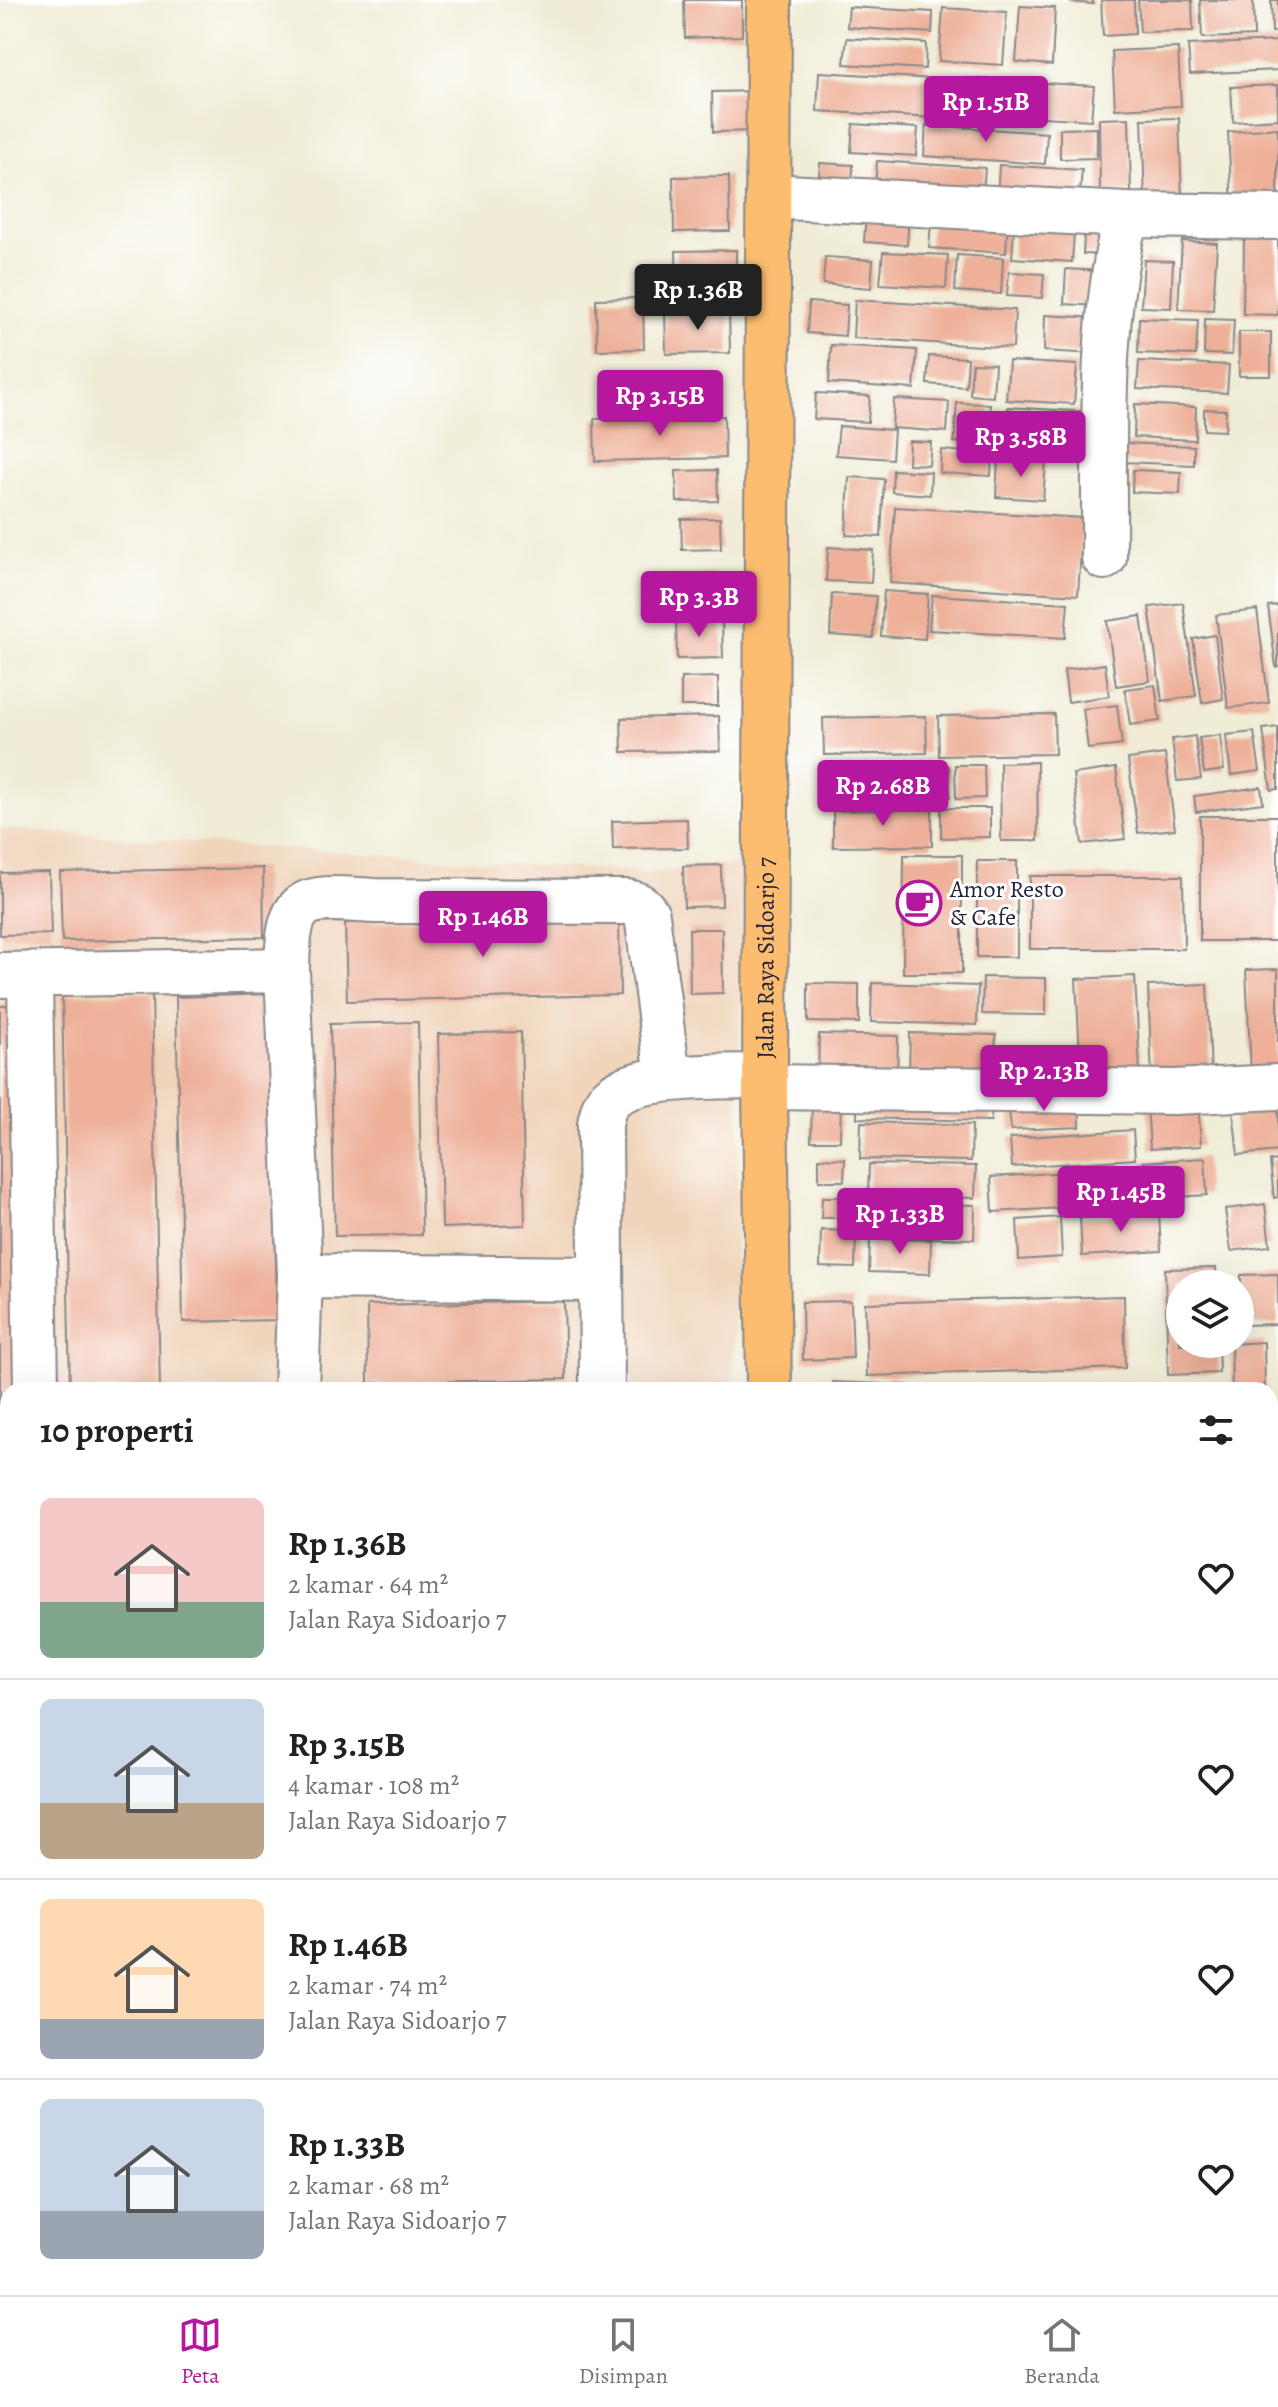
<!DOCTYPE html>
<html lang="id">
<head>
<meta charset="utf-8">
<style>
  :root { --surface:#fff; --page:#f2f2f2; --text:#202124; --muted:#757577; --line:#e0e0e0; --accent:#b5179e }
  body { margin:0; font-family:Alegreya,serif; background:var(--page); color:var(--text); height:100vh; display:flex; flex-direction:column; font-size:30px; white-space:nowrap }
  * { box-sizing:border-box; margin:0 }
  p { font-size:26px; color:var(--muted) }
  .icon { flex:none; width:44px; height:44px; fill:none; stroke:currentColor; stroke-width:2; stroke-linecap:round; stroke-linejoin:round }
  .map { position:relative; flex:1; overflow:hidden }
  .panel { position:absolute; left:0px; top:1382px; width:1278px; height:914px; display:flex; flex-direction:column; background:var(--surface); border-radius:24px 24px 0 0; box-shadow:0 8px 32px #0002 }
  .panel>* { flex:none }
  .fabs { position:absolute; left:1166px; top:1270px; display:grid; gap:16px }
  .fabs a { display:grid; place-items:center; width:88px; height:88px; border-radius:50%; background:var(--surface); box-shadow:0 8px 32px #0002; font-size:40px }
  .price { position:absolute; translate:-50% -68px; padding:0 18px; border-radius:8px; background:var(--accent); color:#fff; font-size:26px; line-height:52px; filter:drop-shadow(0 2px 4px #0008) }
  .price::after { content:''; position:absolute; left:50%; top:48px; width:24px; height:18px; margin-left:-12px; background:inherit; clip-path:polygon(0 0,100% 0,50% 100%) }
  .price.on { background:#222; color:#fff }
  ul { padding:0; list-style:none }
  li { display:flex; align-items:center; gap:24px; height:200px; padding:0 40px }
  li+li { border-top:2px solid var(--line) }
  li span { display:grid; place-items:center; flex:none; width:224px; height:160px; border-radius:12px; color:#555 }
  li>.icon { margin-inline-start:auto }
  span .icon { width:96px; height:96px; fill:#fffc; stroke-width:1 }
  li b { font-size:34px }
  h2 { display:flex; justify-content:space-between; align-items:center; height:96px; padding:0 40px; font-size:34px }
  .tab-bar { display:flex; justify-content:space-around; align-items:center; height:112px; border-top:2px solid var(--line); background:var(--surface); font-size:22px; color:var(--muted) }
  .tab-bar a { display:grid; justify-items:center; gap:4px }
  .tab-bar .on { color:var(--accent) }
  .map>svg:first-child { display:block }
  .built { fill:#f0d5bc }
  .building { fill:#eeb099 }
  .lines { fill:none; stroke-linecap:round; stroke-linejoin:round }
  .minor-casing { stroke:#898788; stroke-width:48 }
  .major-casing { stroke:#898788; stroke-width:48 }
  .minor { stroke:#fff; stroke-width:44 }
  .major { stroke:#fcbd6f; stroke-width:44 }
  .labels { text-anchor:middle; stroke-width:6; stroke-linejoin:round; paint-order:stroke }
  .poi-label { font-size:24px; fill:#22223b; stroke:#fff; text-anchor:start }
  .street-label { font-size:24px; fill:#22223b; stroke:#fff }
</style>
</head>
<body>
<div class="map">
<svg width="1278" height="2295" viewBox="0 0 1278 2295">
  <rect width="100%" height="100%" fill="#fff"/>
  <filter id="ink" filterUnits="userSpaceOnUse"><feTurbulence type="fractalNoise" baseFrequency=".0125" numOctaves="2"/><feDisplacementMap in="SourceGraphic" scale="16" xChannelSelector="R" yChannelSelector="G"/><feConvolveMatrix kernelMatrix="1 2 1 2 8 2 1 2 1" color-interpolation-filters="sRGB"/></filter>
  <filter id="wash" filterUnits="userSpaceOnUse"><feTurbulence type="fractalNoise" baseFrequency=".006" numOctaves="4" result="noise"/><feDisplacementMap in="SourceGraphic" scale="32" xChannelSelector="R" yChannelSelector="G"/><feGaussianBlur stdDeviation="1.8" result="paint"/><feColorMatrix in="noise" values="0 0 0 0 0 0 0 0 0 0 0 0 0 0 0 0 0 1.4 0 .05"/><feComposite in="paint" operator="in"/></filter>
  <g filter="url(#wash)">
    <rect width="100%" height="100%" fill="#f0ecd6"/>
    <!-- built -->
    <polygon class="built" points="0,829 647,873 744,864 733,1390 8,1390 8,2036 0,2037"/>
    <g id="blocks">
      <!-- building -->
      <g class="building">
        <polygon points="684,0 742,0 742,36 685,38"/>
        <polygon points="1070,0 1093,0 1093,4 1070,2"/>
        <polygon points="1101,0 1134,0 1135,34 1103,36"/>
        <polygon points="1138,0 1192,0 1193,31 1140,32"/>
        <polygon points="1200,0 1253,0 1254,36 1202,38"/>
        <polygon points="1271,0 1278,0 1278,31 1272,32"/>
        <polygon points="1020,6 1055,8 1052,65 1016,62"/>
        <polygon points="849,7 933,12 932,33 847,27"/>
        <polygon points="943,8 1007,12 1003,65 939,61"/>
        <polygon points="847,38 926,43 925,69 844,64"/>
        <polygon points="1278,41 1278,70 1190,74 1188,45"/>
        <polygon points="1178,48 1181,106 1115,109 1112,51"/>
        <polygon points="819,72 951,80 949,119 817,111"/>
        <polygon points="963,78 1094,86 1091,120 961,112"/>
        <polygon points="1278,85 1278,119 1233,122 1231,87"/>
        <polygon points="760,91 761,131 713,132 712,92"/>
        <polygon points="1129,118 1131,192 1100,193 1099,119"/>
        <polygon points="1179,118 1182,199 1145,200 1142,119"/>
        <polygon points="853,124 918,128 916,156 851,152"/>
        <polygon points="926,125 1047,133 1045,164 924,156"/>
        <polygon points="1097,128 1097,158 1060,159 1060,129"/>
        <polygon points="1278,128 1278,201 1232,204 1228,132"/>
        <polygon points="877,161 985,168 983,194 875,188"/>
        <polygon points="820,163 853,165 852,192 818,189"/>
        <polygon points="999,165 1082,170 1079,202 997,197"/>
        <polygon points="729,176 730,231 674,232 673,177"/>
        <polygon points="932,211 1008,216 1006,253 929,248"/>
        <polygon points="866,212 909,215 907,245 864,242"/>
        <polygon points="1015,214 1075,218 1072,262 1012,258"/>
        <polygon points="1085,218 1106,219 1104,255 1083,254"/>
        <polygon points="1244,237 1278,237 1278,315 1243,314"/>
        <polygon points="1182,241 1217,243 1213,310 1178,309"/>
        <polygon points="736,250 736,290 677,291 676,251"/>
        <polygon points="883,252 948,255 946,288 880,284"/>
        <polygon points="957,255 1003,258 1001,294 955,291"/>
        <polygon points="825,257 873,260 871,288 823,284"/>
        <polygon points="1144,260 1173,261 1171,308 1141,307"/>
        <polygon points="1066,269 1100,271 1098,306 1064,304"/>
        <polygon points="1009,272 1044,274 1042,298 1007,296"/>
        <polygon points="643,298 644,349 597,350 596,299"/>
        <polygon points="855,300 1015,310 1013,348 853,338"/>
        <polygon points="809,302 847,305 845,336 807,333"/>
        <polygon points="729,310 730,353 666,354 665,311"/>
        <polygon points="1045,315 1097,318 1095,354 1044,351"/>
        <polygon points="1139,318 1198,320 1196,355 1138,353"/>
        <polygon points="1205,319 1234,320 1232,355 1204,354"/>
        <rect x="1239" y="332" width="32" height="44"/>
        <polygon points="831,345 917,350 914,389 829,383"/>
        <polygon points="929,356 968,358 966,387 927,384"/>
        <polygon points="1009,361 1077,365 1074,404 1006,400"/>
        <polygon points="1139,361 1229,365 1227,393 1137,389"/>
        <polygon points="972,363 995,364 993,397 970,395"/>
        <polygon points="816,393 870,396 868,422 814,419"/>
        <polygon points="894,399 949,402 947,432 892,428"/>
        <polygon points="957,403 990,404 988,444 954,442"/>
        <polygon points="1135,404 1196,407 1195,440 1134,437"/>
        <polygon points="1008,407 1089,412 1087,450 1005,444"/>
        <polygon points="1204,409 1226,410 1225,431 1204,430"/>
        <polygon points="724,416 725,458 595,461 594,419"/>
        <polygon points="839,426 894,430 892,459 836,455"/>
        <polygon points="909,441 931,442 929,465 908,464"/>
        <polygon points="1122,443 1194,446 1194,465 1121,462"/>
        <polygon points="941,450 992,454 991,476 940,473"/>
        <polygon points="998,458 1046,461 1043,500 996,497"/>
        <polygon points="717,470 718,501 677,502 676,471"/>
        <polygon points="893,470 931,472 930,495 892,492"/>
        <polygon points="1133,470 1181,472 1180,494 1132,492"/>
        <polygon points="849,477 884,479 881,537 846,535"/>
        <polygon points="895,507 1083,518 1078,595 890,583"/>
        <polygon points="720,518 721,549 682,550 681,519"/>
        <polygon points="828,547 873,550 871,583 826,581"/>
        <polygon points="715,574 715,607 661,608 660,576"/>
        <polygon points="884,591 928,594 925,639 881,636"/>
        <polygon points="832,594 876,596 873,638 830,635"/>
        <polygon points="932,595 1068,603 1065,638 929,630"/>
        <polygon points="1183,603 1196,696 1162,701 1149,607"/>
        <polygon points="1278,605 1278,666 1276,667 1268,606"/>
        <polygon points="1257,610 1269,703 1228,708 1216,615"/>
        <polygon points="1141,616 1150,681 1116,686 1107,621"/>
        <polygon points="676,619 722,619 723,658 677,659"/>
        <polygon points="1215,635 1223,699 1202,703 1193,639"/>
        <polygon points="1105,664 1109,696 1068,702 1064,670"/>
        <polygon points="718,677 718,706 681,706 681,678"/>
        <polygon points="1155,685 1160,721 1130,725 1125,689"/>
        <polygon points="1117,705 1122,745 1088,749 1083,709"/>
        <polygon points="1054,714 1055,754 939,756 938,716"/>
        <polygon points="719,716 720,751 622,752 621,718"/>
        <polygon points="926,716 927,753 824,755 823,718"/>
        <polygon points="1278,727 1278,789 1271,790 1263,729"/>
        <polygon points="1254,732 1260,771 1231,775 1226,735"/>
        <polygon points="1220,735 1224,770 1204,773 1199,738"/>
        <polygon points="1195,736 1201,779 1177,781 1172,739"/>
        <polygon points="1165,754 1175,829 1138,833 1128,759"/>
        <polygon points="1037,762 1038,841 1001,841 1000,763"/>
        <polygon points="955,765 984,765 985,798 956,799"/>
        <polygon points="949,766 950,797 840,799 840,768"/>
        <polygon points="1116,768 1125,839 1082,844 1073,774"/>
        <polygon points="1261,787 1263,803 1196,812 1194,796"/>
        <polygon points="941,808 990,808 990,837 941,838"/>
        <polygon points="932,809 932,846 833,847 833,811"/>
        <rect x="1200" y="816" width="78" height="125"/>
        <polygon points="687,819 688,848 613,849 612,821"/>
        <polygon points="904,855 962,855 962,973 903,973"/>
        <rect x="977" y="861" width="40" height="96"/>
        <polygon points="721,865 722,906 684,907 683,866"/>
        <polygon points="263,868 264,937 62,941 60,872"/>
        <polygon points="49,872 51,934 0,935 0,873"/>
        <polygon points="1030,876 1183,876 1184,949 1030,949"/>
        <polygon points="619,916 620,995 347,1001 345,923"/>
        <polygon points="689,929 722,929 723,993 690,994"/>
        <polygon points="1278,969 1278,1072 1251,1074 1246,970"/>
        <polygon points="1135,976 1140,1072 1081,1075 1076,979"/>
        <polygon points="983,977 1046,978 1046,1015 982,1014"/>
        <polygon points="808,983 859,984 859,1023 808,1022"/>
        <polygon points="872,983 978,986 977,1025 871,1022"/>
        <polygon points="1207,984 1211,1074 1152,1077 1148,986"/>
        <polygon points="152,993 160,1390 70,1390 62,995"/>
        <polygon points="271,994 277,1320 183,1322 176,997"/>
        <polygon points="10,1005 18,1390 8,1390 8,1408 0,1408 0,1006"/>
        <polygon points="418,1022 422,1235 335,1236 330,1024"/>
        <polygon points="521,1032 525,1225 442,1228 438,1034"/>
        <polygon points="910,1033 996,1035 994,1077 909,1076"/>
        <polygon points="819,1034 898,1036 897,1080 818,1079"/>
        <polygon points="857,1092 992,1095 991,1121 857,1118"/>
        <polygon points="1079,1096 1080,1127 1011,1130 1008,1099"/>
        <polygon points="812,1097 841,1098 840,1141 811,1141"/>
        <polygon points="1198,1099 1201,1146 1150,1149 1147,1103"/>
        <polygon points="1278,1105 1278,1151 1238,1155 1233,1111"/>
        <polygon points="861,1122 972,1125 971,1161 860,1159"/>
        <polygon points="1133,1130 1135,1159 1012,1167 1010,1138"/>
        <polygon points="819,1158 845,1159 844,1181 819,1181"/>
        <polygon points="1205,1158 1207,1195 1145,1199 1143,1162"/>
        <polygon points="1278,1160 1278,1197 1274,1198 1270,1161"/>
        <polygon points="869,1164 976,1166 975,1198 868,1196"/>
        <polygon points="1129,1168 1131,1204 993,1212 991,1177"/>
        <polygon points="822,1197 851,1197 851,1218 821,1218"/>
        <polygon points="886,1203 975,1205 974,1239 885,1237"/>
        <polygon points="1265,1204 1270,1246 1231,1251 1225,1209"/>
        <polygon points="1159,1212 1161,1251 1082,1256 1080,1218"/>
        <polygon points="1060,1217 1062,1257 1019,1260 1017,1220"/>
        <polygon points="821,1230 856,1231 855,1268 820,1267"/>
        <polygon points="870,1239 931,1240 930,1274 869,1272"/>
        <polygon points="1216,1268 1217,1284 1180,1284 1180,1344 1218,1344 1219,1373 1168,1375 1165,1269"/>
        <polygon points="1278,1274 1278,1324 1242,1325 1241,1275"/>
        <polygon points="1124,1296 1125,1368 867,1376 865,1303"/>
        <polygon points="564,1301 566,1379 368,1383 367,1305"/>
        <polygon points="851,1301 853,1358 803,1360 802,1302"/>
        <polygon points="1264,1342 1265,1390 1232,1390 1231,1344"/>
        <polygon points="833,1382 908,1385 907,1390 833,1390"/>
        <polygon points="1270,1425 1278,1426 1278,1467 1270,1466"/>
        <polygon points="1270,1471 1278,1472 1278,1509 1270,1509"/>
        <rect x="0" y="1487" width="8" height="426"/>
        <polygon points="1270,1557 1278,1557 1278,1632 1270,1631"/>
        <rect x="1270" y="1681" width="8" height="48"/>
        <rect x="1270" y="1739" width="8" height="28"/>
        <rect x="1270" y="1932" width="8" height="48"/>
        <polygon points="1270,2020 1278,2020 1278,2065 1270,2066"/>
        <polygon points="8,2102 8,2197 0,2198 0,2103"/>
        <polygon points="0,2213 8,2213 8,2282 0,2283"/>
        <polygon points="27,2288 56,2288 57,2295 28,2295"/>
        <polygon points="85,2288 116,2288 116,2295 86,2295"/>
        <polygon points="125,2288 148,2288 149,2295 125,2295"/>
        <polygon points="188,2288 203,2288 204,2295 188,2295"/>
        <polygon points="206,2288 252,2288 252,2295 207,2295"/>
        <polygon points="268,2288 309,2288 310,2295 269,2295"/>
        <polygon points="322,2288 354,2288 354,2295 323,2295"/>
        <polygon points="360,2288 399,2288 400,2295 361,2295"/>
        <polygon points="413,2288 461,2288 462,2295 414,2295"/>
        <polygon points="639,2288 703,2288 703,2294 640,2295"/>
        <polygon points="718,2288 766,2288 766,2290 719,2295"/>
      </g>
    </g>
  </g>
  <g filter="url(#ink)">
    <use href="#blocks" fill-opacity="0" stroke="#898788" stroke-width="2"/>
    <g class="lines">
      <!-- minor casing -->
      <g class="minor-casing">
        <g id="minor">
          <polyline points="768,196 1126,215 1278,217"/>
          <path d="M1104 557C1105 443 1098 326 1126 215"/>
          <polyline points="1,975 287,970"/>
          <polyline points="30,975 36,1390"/>
          <polyline points="765,1087 1174,1092 1278,1087"/>
          <polyline points="300,1276 601,1279"/>
          <path d="M296 1390 300 1276 287 970C288 891 304 897 375 901L627 902C637 904 642 906 647 915L668 1077"/>
          <path d="M602 1390 600 1124C602 1116 603 1107 608 1101 631 1072 729 1077 765 1076"/>
          <polyline points="0,1442 8,1442"/>
          <polyline points="0,1965 8,1965"/>
          <polyline points="1270,1999 1278,1999"/>
          <polyline points="0,2067 8,2066"/>
        </g>
      </g>
      <!-- major casing -->
      <g class="major-casing">
        <g id="major">
          <path id="s1" d="M769 1390 765 1087 769 0"/>
          <polyline points="823,2288 824,2295"/>
        </g>
      </g>
      <!-- minor -->
      <use href="#minor" class="minor"/>
      <!-- major -->
      <use href="#major" class="major"/>
    </g>
  </g>
  <!-- icons -->
  <defs>
    <g id="cafe-ring" transform="scale(2.3)"><circle r="9.5" fill="#fff" stroke="#b5179e" stroke-width="1.5"/><path d="M-5.5-4.5H6V0H3Q3 3.5 0 3.5H-2.5Q-5.5 3.5-5.5 0ZM3-3.2v2h1.7v-2ZM-6 4.5H4V6H-6Z" fill="#b5179e"/></g>
  </defs>
  <g fill-rule="evenodd">
    <use href="#cafe-ring" x="919" y="903"/>
  </g>
  <g class="labels">
    <!-- poi labels -->
    <g class="poi-label">
      <text x="950" y="897">Amor Resto<tspan x="950" dy="28">&amp; Cafe</tspan></text>
    </g>
    <!-- street labels -->
    <g class="street-label">
      <text dy="8" stroke="none"><textPath href="#s1" startOffset="432">Jalan Raya Sidoarjo 7</textPath></text>
    </g>
  </g>
</svg>
<div class="fabs">
<a><svg class="icon" aria-label="layers" viewBox="0 0 24 24"><path d="M12 4l9 5-9 5-9-5zM3 14l9 5 9-5"/></svg></a>
</div>
<b class="price" style="left:986px;top:144px">Rp 1.51B</b>
<b class="price on" style="left:698px;top:332px">Rp 1.36B</b>
<b class="price" style="left:660px;top:438px">Rp 3.15B</b>
<b class="price" style="left:1021px;top:479px">Rp 3.58B</b>
<b class="price" style="left:699px;top:639px">Rp 3.3B</b>
<b class="price" style="left:883px;top:828px">Rp 2.68B</b>
<b class="price" style="left:483px;top:959px">Rp 1.46B</b>
<b class="price" style="left:1044px;top:1113px">Rp 2.13B</b>
<b class="price" style="left:1121px;top:1234px">Rp 1.45B</b>
<b class="price" style="left:900px;top:1256px">Rp 1.33B</b>
<section class="panel">
<h2>10 properti<svg class="icon" aria-label="filters" viewBox="0 0 24 24"><path d="M4 7h16M4 17h16"/><circle cx="9" cy="7" r="2"/><circle cx="15" cy="17" r="2"/></svg></h2>
<ul>
<li><span style="background:linear-gradient(#f6c9c9 65%,#7fa58c 0)"><svg class="icon" aria-label="home" viewBox="0 0 24 24"><path d="M3 11l9-7 9 7M6 9v11h12V9"/></svg></span><div><b>Rp 1.36B</b><p>2 kamar · 64 m²</p><p>Jalan Raya Sidoarjo 7</p></div><svg class="icon" aria-label="heart" viewBox="0 0 24 24"><path d="M12 20l-8-8c-3-5 5-10 8-4 3-6 11-1 8 4z"/></svg></li>
<li><span style="background:linear-gradient(#c9d6e8 65%,#b9a48a 0)"><svg class="icon" aria-label="home" viewBox="0 0 24 24"><path d="M3 11l9-7 9 7M6 9v11h12V9"/></svg></span><div><b>Rp 3.15B</b><p>4 kamar · 108 m²</p><p>Jalan Raya Sidoarjo 7</p></div><svg class="icon" aria-label="heart" viewBox="0 0 24 24"><path d="M12 20l-8-8c-3-5 5-10 8-4 3-6 11-1 8 4z"/></svg></li>
<li><span style="background:linear-gradient(#ffd9b3 75%,#9aa5b1 0)"><svg class="icon" aria-label="home" viewBox="0 0 24 24"><path d="M3 11l9-7 9 7M6 9v11h12V9"/></svg></span><div><b>Rp 1.46B</b><p>2 kamar · 74 m²</p><p>Jalan Raya Sidoarjo 7</p></div><svg class="icon" aria-label="heart" viewBox="0 0 24 24"><path d="M12 20l-8-8c-3-5 5-10 8-4 3-6 11-1 8 4z"/></svg></li>
<li><span style="background:linear-gradient(#c9d6e8 70%,#9aa5b1 0)"><svg class="icon" aria-label="home" viewBox="0 0 24 24"><path d="M3 11l9-7 9 7M6 9v11h12V9"/></svg></span><div><b>Rp 1.33B</b><p>2 kamar · 68 m²</p><p>Jalan Raya Sidoarjo 7</p></div><svg class="icon" aria-label="heart" viewBox="0 0 24 24"><path d="M12 20l-8-8c-3-5 5-10 8-4 3-6 11-1 8 4z"/></svg></li>
</ul>
</section>
</div>
<nav class="tab-bar">
<a class="on"><svg class="icon" aria-label="map" viewBox="0 0 24 24"><path d="M3 6l6-2 6 2 6-2v14l-6 2-6-2-6 2zM9 4v14M15 6v14"/></svg>Peta</a>
<a><svg class="icon" aria-label="saved" viewBox="0 0 24 24"><path d="M7 4h10v16l-5-4-5 4z"/></svg>Disimpan</a>
<a><svg class="icon" aria-label="home" viewBox="0 0 24 24"><path d="M3 11l9-7 9 7M6 9v11h12V9"/></svg>Beranda</a>
</nav>
</body>
</html>
